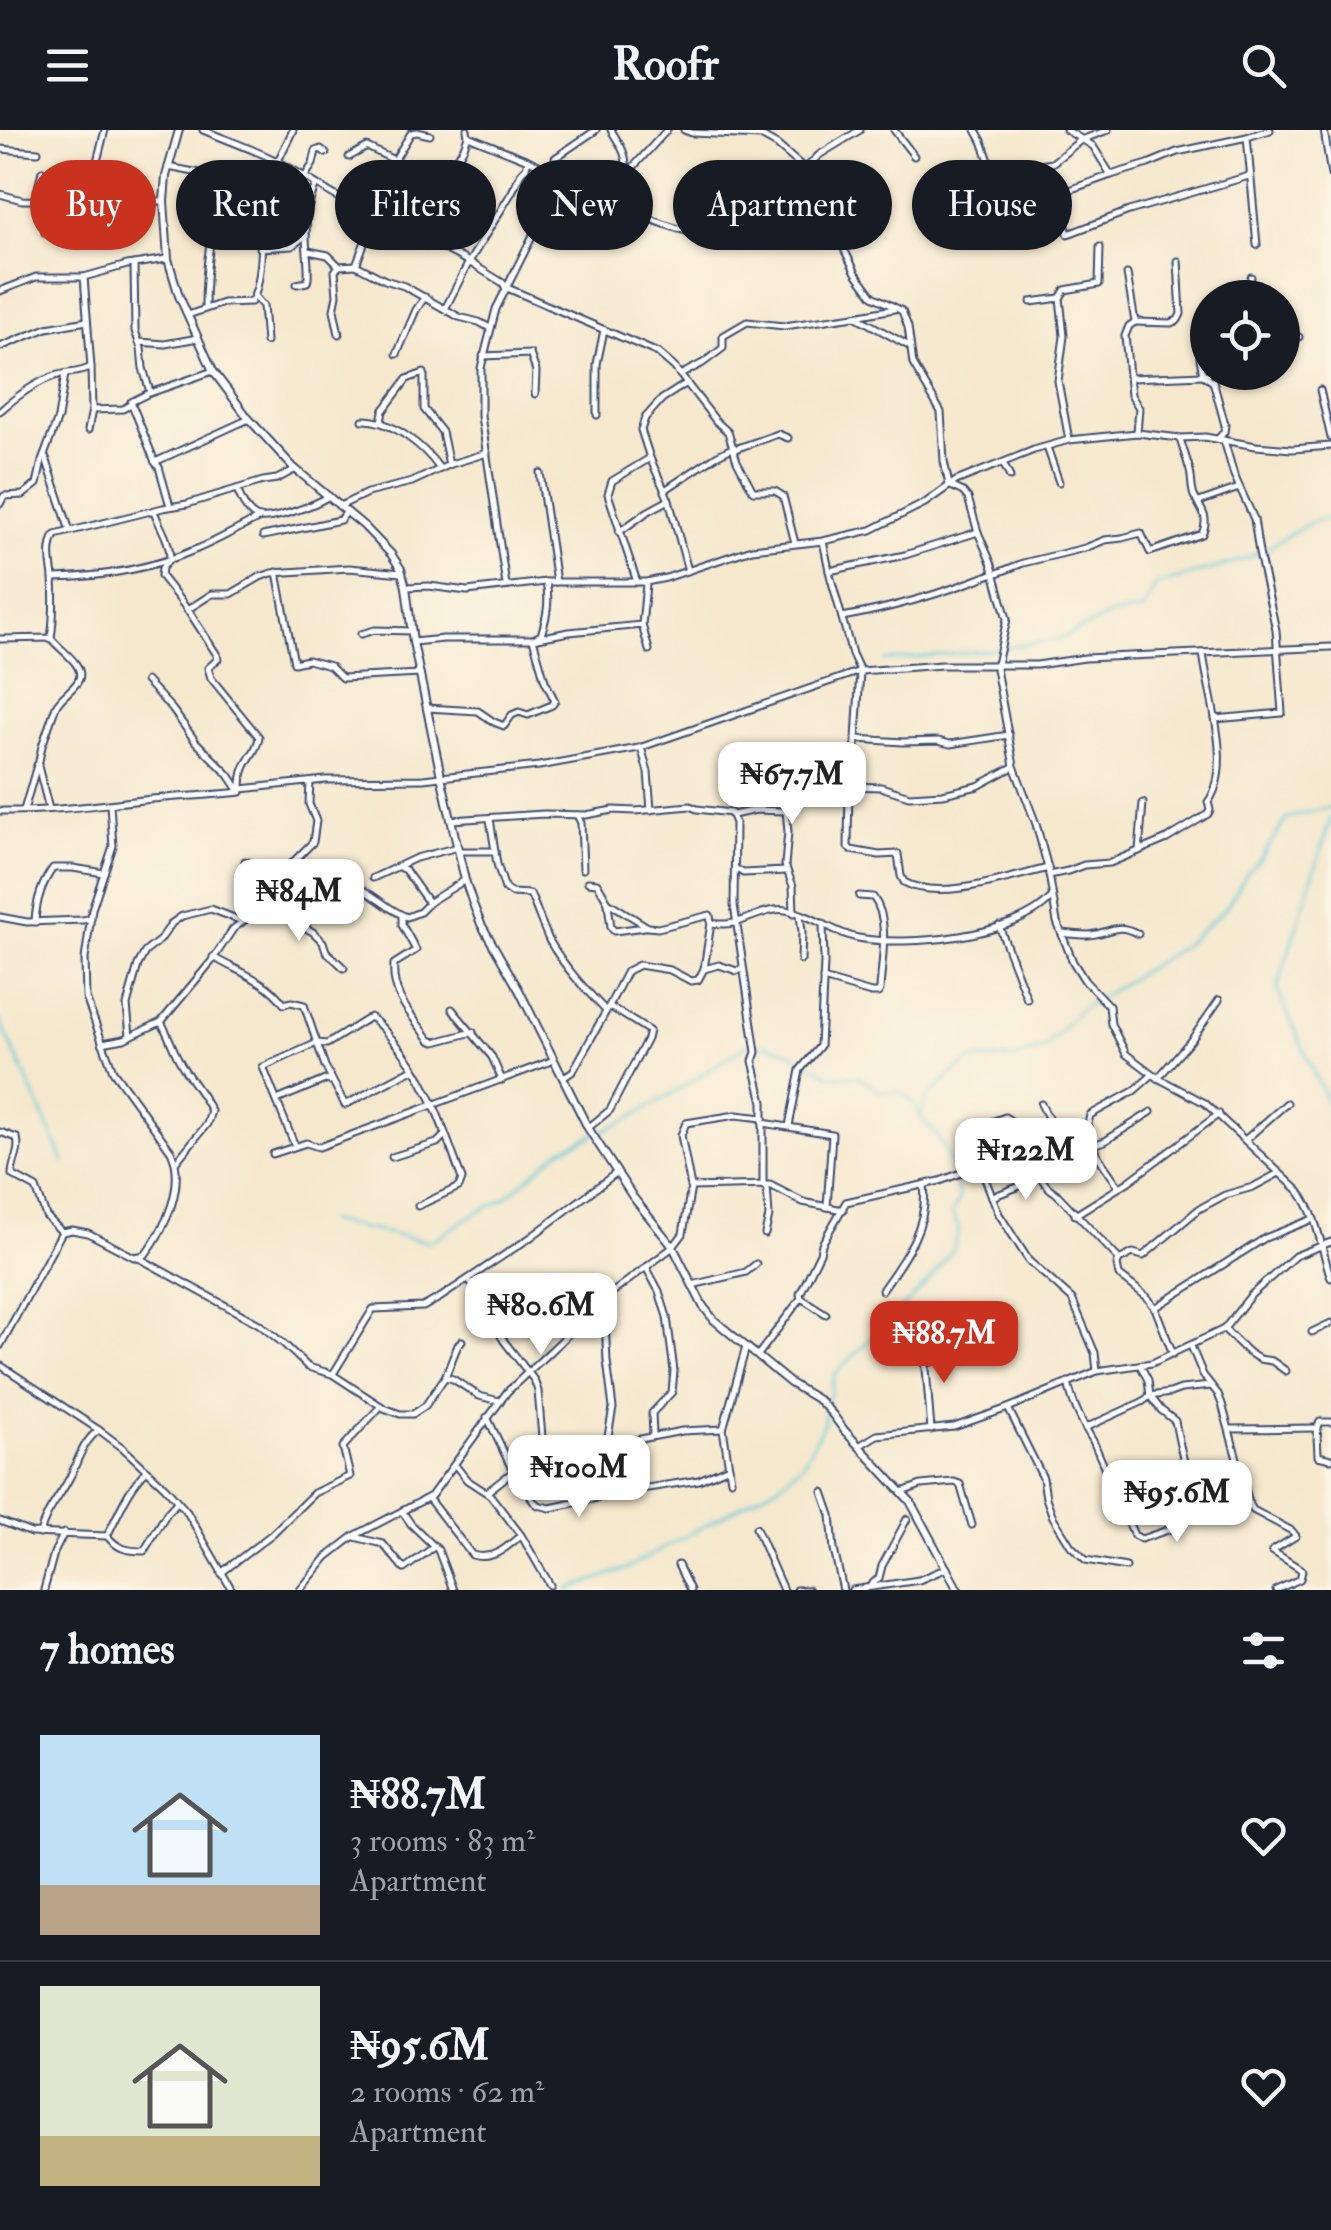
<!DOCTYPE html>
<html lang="en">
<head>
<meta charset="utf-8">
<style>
  :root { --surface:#171b24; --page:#20242c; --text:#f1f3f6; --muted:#9ea1a6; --line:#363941; --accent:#c8321e }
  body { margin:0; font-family:"IM FELL Double Pica",serif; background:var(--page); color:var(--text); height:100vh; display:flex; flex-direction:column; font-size:38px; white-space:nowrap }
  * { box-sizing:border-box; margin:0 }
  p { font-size:32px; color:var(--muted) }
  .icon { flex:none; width:55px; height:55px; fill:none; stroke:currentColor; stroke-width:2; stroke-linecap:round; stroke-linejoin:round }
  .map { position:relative; height:1460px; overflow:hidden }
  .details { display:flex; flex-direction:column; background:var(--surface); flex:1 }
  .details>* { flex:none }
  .top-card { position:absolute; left:30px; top:30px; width:1272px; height:90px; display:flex; gap:20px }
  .controls { position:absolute; left:1190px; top:150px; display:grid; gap:20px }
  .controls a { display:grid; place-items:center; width:110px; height:110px; border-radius:50%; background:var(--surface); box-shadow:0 2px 8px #0004; font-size:50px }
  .price { position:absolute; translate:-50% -85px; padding:0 22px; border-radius:20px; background:#fff; color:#222; font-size:32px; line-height:65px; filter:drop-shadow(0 2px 5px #0008) }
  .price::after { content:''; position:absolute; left:50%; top:60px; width:30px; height:22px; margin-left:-15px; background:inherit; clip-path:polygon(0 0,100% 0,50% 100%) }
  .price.on { background:var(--accent); color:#fff }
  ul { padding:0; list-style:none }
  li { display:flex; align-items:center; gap:30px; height:250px; padding:0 40px }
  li+li { border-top:2px solid var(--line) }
  li span { display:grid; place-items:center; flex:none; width:280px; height:200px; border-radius:0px; color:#555 }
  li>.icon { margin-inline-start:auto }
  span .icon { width:120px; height:120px; fill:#fffc; stroke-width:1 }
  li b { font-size:42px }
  h2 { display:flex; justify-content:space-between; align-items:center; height:120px; padding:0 40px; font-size:42px }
  .chip { padding:0 35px; border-radius:45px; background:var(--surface); box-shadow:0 2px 8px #0004; font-size:35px; line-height:90px }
  .chip.on { background:var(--accent); color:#fff }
  header { display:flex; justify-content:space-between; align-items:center; height:130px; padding:0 40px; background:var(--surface); font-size:45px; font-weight:800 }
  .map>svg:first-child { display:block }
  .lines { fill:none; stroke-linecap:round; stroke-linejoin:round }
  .stream { stroke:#5ec9d9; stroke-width:2.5 }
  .minor-casing { stroke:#3c4b6f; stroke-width:9 }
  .tertiary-casing { stroke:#3c4b6f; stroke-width:10 }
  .minor { stroke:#fff; stroke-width:5 }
  .tertiary { stroke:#fff; stroke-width:6 }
</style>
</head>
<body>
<header><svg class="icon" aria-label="menu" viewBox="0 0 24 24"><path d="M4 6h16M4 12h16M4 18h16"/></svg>Roofr<svg class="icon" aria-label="search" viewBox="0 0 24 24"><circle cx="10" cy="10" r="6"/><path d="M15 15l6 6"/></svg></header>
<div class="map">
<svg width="1331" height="1460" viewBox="0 0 1331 1460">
  <rect width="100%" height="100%" fill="#fcf5e5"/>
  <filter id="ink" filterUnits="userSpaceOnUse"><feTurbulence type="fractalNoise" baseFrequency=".01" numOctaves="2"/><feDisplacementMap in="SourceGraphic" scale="20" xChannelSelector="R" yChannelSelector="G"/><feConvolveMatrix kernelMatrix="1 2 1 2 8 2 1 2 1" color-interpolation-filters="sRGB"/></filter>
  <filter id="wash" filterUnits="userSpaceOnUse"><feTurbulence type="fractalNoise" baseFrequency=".0048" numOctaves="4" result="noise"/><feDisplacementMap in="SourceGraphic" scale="40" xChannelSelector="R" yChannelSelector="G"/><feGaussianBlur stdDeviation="2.25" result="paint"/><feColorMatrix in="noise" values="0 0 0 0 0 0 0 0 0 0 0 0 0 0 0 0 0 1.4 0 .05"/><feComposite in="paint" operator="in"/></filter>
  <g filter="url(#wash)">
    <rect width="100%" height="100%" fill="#f5e8cd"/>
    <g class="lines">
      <!-- stream -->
      <g class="stream">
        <path d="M885 531 999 519 1062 508 1111 485 1143 480 1156 455C1188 445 1223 438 1254 425 1280 414 1302 390 1331 388"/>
        <polyline points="1331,688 1277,859 1331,981"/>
        <polyline points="0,890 64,1032"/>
        <polyline points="921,986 927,968 959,938 973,930 1015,928 1045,918 1078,881 1183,816 1226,778 1247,743 1260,729 1287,688 1331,677"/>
        <polyline points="328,1091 429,1112 476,1083 503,1070 560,1020 625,991 675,962 747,915 768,915 788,921 830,945 858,946 880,961 899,962 913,971 921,988 934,1002 944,1017 954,1045 959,1069 952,1084 959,1099 952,1121 927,1153 835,1244 828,1274"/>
        <polyline points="568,1460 628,1438 778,1355 803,1333 823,1295 826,1282"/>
      </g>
    </g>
  </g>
  <g filter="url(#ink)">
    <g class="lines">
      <!-- minor casing -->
      <g class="minor-casing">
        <g id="minor">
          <path d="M203 0C227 10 253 19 277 31 310 47 339 74 376 83L469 132 503 153 505 157 658 223 674 237 716 291 728 302 737 331 753 361H775L783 366 795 413"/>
          <path d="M611 0C621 16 628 25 626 45L667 0"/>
          <path d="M684 0 692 3 761 6 777 15 805 39 830 77 839 99 845 121 856 143 873 166 902 181 908 197 913 234 941 282 944 331 949 355 963 362 968 368 978 402 992 435 1007 489 996 539 1014 636 1036 694 1048 738 1057 792 1073 832 1085 851 1109 876 1111 894 1126 924 1158 948 1205 973 1299 1061C1318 1086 1321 1119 1331 1148"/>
          <polyline points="894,0 914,26"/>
          <polyline points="976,0 982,11 993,42 995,44 1011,45"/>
          <polyline points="1066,0 1093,16 1111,45 1148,34 1177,22 1247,7 1270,0"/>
          <polyline points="1324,0 1331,45"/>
          <polyline points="1247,7 1257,115"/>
          <polyline points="0,19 38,22"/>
          <polyline points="349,27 367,17 394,30"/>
          <polyline points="528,30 552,41"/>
          <polyline points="278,31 293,0"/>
          <path d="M168 37 226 48C227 65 217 79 213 95 208 123 205 149 205 177"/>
          <polyline points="805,39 819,25 860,0"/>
          <path d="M626 45 618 68C638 90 684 100 713 109"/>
          <polyline points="1111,45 1058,64 1068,104 1129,81 1249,46"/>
          <polyline points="304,48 313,34 316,21 321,19 326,23"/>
          <polyline points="0,64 22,70 164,71"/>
          <polyline points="35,71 42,41"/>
          <polyline points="94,71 94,43 105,0"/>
          <polyline points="1019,77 1022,73 1020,62 1011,45 1023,38 1052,33 1081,10 1108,0"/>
          <polyline points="364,80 411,3 417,2 430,5"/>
          <polyline points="413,102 464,17 468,6 467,0"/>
          <polyline points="45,103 48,72"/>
          <polyline points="260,118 292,116 306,105"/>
          <polyline points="308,121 328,125 339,136"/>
          <polyline points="134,134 135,201 141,218 143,238 150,262"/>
          <polyline points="356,135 385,150 404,156 459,187 479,192 490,198"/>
          <polyline points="339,136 356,135 375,85"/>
          <polyline points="339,136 335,141 337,165 334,180 339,204"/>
          <polyline points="1127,144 1135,192 1129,196 1125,206 1131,265 1139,278 1137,303"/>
          <polyline points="84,147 91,237 92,280 88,300"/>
          <path d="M297 154 307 152 308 149C309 134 306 120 306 105 306 89 309 70 316 54"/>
          <polyline points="0,161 36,147 84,147 127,135 167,129"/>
          <polyline points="255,167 263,176 266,212"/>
          <polyline points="1060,168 1065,160 1099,154 1100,117"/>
          <polyline points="1246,168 1251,147"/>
          <polyline points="1031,172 1060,168 1064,206 1058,251 1069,310"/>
          <polyline points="1208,177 1204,183 1200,228 1203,245 1213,252"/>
          <polyline points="445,179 469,132 512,62 521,43 526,38 528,30 468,6"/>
          <polyline points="894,179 855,186 909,216"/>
          <path d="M188 185 223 173 251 172C266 150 260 85 265 55"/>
          <polyline points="1135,192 1171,193 1178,190 1181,184 1178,131"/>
          <polyline points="1282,208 1299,207"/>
          <polyline points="139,212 165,214 198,208"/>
          <polyline points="0,217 47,198 87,191"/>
          <polyline points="397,224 416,180 425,167"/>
          <polyline points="483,226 530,224 536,241 535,264"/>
          <polyline points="680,245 703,233 723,218 723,206 747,192 784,196 855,186"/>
          <polyline points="1131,248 1203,245 1212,243"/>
          <polyline points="1213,251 1225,295 1224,302 1218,309"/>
          <polyline points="687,253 662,269 645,288 641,300 650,328 669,370 688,441"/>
          <polyline points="1320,260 1331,308"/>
          <polyline points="92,280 123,279 131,274"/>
          <path d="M0 281C17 266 37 251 58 245 70 242 81 243 91 237"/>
          <polyline points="597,285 597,234 604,200"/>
          <path d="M363 290C392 290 424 316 440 339"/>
          <polyline points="381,292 383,281 407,249 424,243 424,279 442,302 449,335"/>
          <polyline points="1047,317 1059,352"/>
          <polyline points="735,319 778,304 788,308"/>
          <polyline points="46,328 70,401"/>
          <polyline points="155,332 249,289"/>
          <polyline points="1003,333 1010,347"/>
          <polyline points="540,343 556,452"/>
          <path d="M237 359C241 369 246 382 256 387 269 393 317 374 329 366"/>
          <polyline points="665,360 716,326 734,317"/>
          <polyline points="1199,372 1239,358"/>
          <polyline points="0,374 4,366 23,365 37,354 42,331 58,288 65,244"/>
          <polyline points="170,376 159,337 155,332 131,272 147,264 213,241"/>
          <polyline points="340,376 367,363 412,352 451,334 487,323"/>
          <path d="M154 381C160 398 170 410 170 428L162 438 161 446 190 483 217 525 218 529 208 538 211 548 259 607C257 626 240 630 241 659"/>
          <polyline points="619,402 647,382 669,370"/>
          <polyline points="263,406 340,390 347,382"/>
          <path d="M823 411 830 445 852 524 860 541 855 626 849 656 848 717 851 720 879 725 898 724 901 746 904 752C939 772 1010 747 1048 738"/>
          <polyline points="829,441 905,425 978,402"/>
          <polyline points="277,442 294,533 308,530 330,536 342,548 420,544"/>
          <path d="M995 444 1023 433 1085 418 1105 410 1122 408 1141 403 1150 422 1202 404C1210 387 1201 380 1194 366 1191 358 1192 348 1190 341 1187 330 1183 319 1180 309"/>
          <path d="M53 448C102 447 151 439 197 419 219 410 239 398 260 388"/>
          <polyline points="637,452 608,364 612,351 650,328"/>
          <polyline points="506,455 481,286 481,238 496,179 537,97 554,55 555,28 596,0"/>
          <polyline points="406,457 429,456 467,461 546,452 646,452 666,448 752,419 823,411 871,400 925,373 956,351 1034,320 1069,310 1137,303 1180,308 1205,307 1256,316 1292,319 1331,316"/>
          <polyline points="187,480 212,464 231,464 260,447 272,443 349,438 402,443"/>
          <path d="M842 487C894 478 946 462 994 443"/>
          <polyline points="642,495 649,520"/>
          <polyline points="361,504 375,500 412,501"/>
          <path d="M0 509 51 508C54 489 54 467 53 447 51 432 48 419 55 405L163 378 187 374 263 351 277 349 296 339"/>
          <polyline points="413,512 443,509 533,509 569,502 642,495 646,454"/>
          <polyline points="146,551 172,579 196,612 229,645 239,660"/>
          <path d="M427 578 478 581 494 592 504 596 512 585 519 582 528 585 552 575 555 571 545 551 533 509 541 505C547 486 550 472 546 452"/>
          <polyline points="1215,589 1282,583 1276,500 1259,423 1254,389 1234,345 1224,310"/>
          <polyline points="857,609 903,612 938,611 950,614 1009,605"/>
          <polyline points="641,617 648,642 651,680"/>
          <polyline points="849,656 881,657 909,666 943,664 978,656 1013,637"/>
          <path d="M49 679 38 636 42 616 56 576C62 565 76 558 79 549 85 534 58 519 51 508"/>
          <polyline points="24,680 37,635"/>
          <polyline points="786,680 788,702 785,735 793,756 794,783"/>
          <path d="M0 681C55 682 109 673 163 668 189 666 215 665 241 662V659L251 658 325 650 423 649 539 636 639 618 860 541 942 535H1037L1085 528 1331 517"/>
          <polyline points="577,685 581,693 583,739"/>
          <polyline points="733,685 756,680 785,681 806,668 838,664 850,667"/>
          <path d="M490 689 497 734 505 759 511 763 530 764C537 779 542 795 549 810 564 837 585 859 606 881"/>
          <polyline points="451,690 544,684 586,685 613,680 636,681 690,676 697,679 731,683 735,693 734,775 756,922 753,931 763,972 763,1056"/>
          <polyline points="459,721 495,721"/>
          <polyline points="1139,721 1143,673"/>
          <polyline points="245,731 260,736 286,740"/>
          <polyline points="399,737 405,740 428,772"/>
          <polyline points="735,738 743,743 786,741"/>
          <path d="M1049 745 1068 741 1084 735 1110 733 1167 709 1208 684 1210 680 1208 672C1234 637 1208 565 1203 523"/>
          <polyline points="373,748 416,728 458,717"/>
          <path d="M588 752 597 753 608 772 648 797 658 798 710 785 711 793C719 794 726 795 734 793 750 789 770 777 786 780 812 784 833 803 858 808 907 817 1016 807 1051 768"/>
          <path d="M278 753 315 773 326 774 347 754C371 759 385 779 407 787L420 782 431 771 465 750"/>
          <polyline points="608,774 611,797 614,801 645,797"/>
          <polyline points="264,776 313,802 323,812 326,821 344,838"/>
          <polyline points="800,785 802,802 801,830"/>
          <path d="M402 786V795L416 820 394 834C391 867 412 885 430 910L435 912 473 902"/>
          <polyline points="0,787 27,792 83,790 91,788"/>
          <path d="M35 792C36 773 42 753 53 738H73L104 743"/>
          <polyline points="999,796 1027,869"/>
          <path d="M1062 803C1070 804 1079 805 1088 805 1110 804 1115 791 1138 804"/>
          <path d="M213 827C238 842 267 850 284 874L291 872 304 875 317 913 327 914 370 887C379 893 385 901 392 909 429 950 443 998 462 1049L459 1057 418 1076"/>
          <polyline points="704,839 719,835 737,841 743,838"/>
          <path d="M823 849 871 863H878L880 860C881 833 891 790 873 767L859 766"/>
          <polyline points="609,876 627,841 639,835 670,840 691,851 698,850 704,839 711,793"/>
          <polyline points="452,879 492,927 502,950"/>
          <path d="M161 892C169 905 172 918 179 930 188 948 202 962 211 981L207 994 176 1032"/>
          <polyline points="130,906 127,875 138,835 145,822 160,810 172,793 182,786 211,779 242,791"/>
          <polyline points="102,913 124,909 161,892 211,832 233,799 265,775 290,735 313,712 316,691 309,674 310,652"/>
          <polyline points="563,948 573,941 609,876 649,901 647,909 610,980 588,998"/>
          <polyline points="1158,948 1192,909 1219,870"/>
          <polyline points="277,970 325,950 330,951"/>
          <polyline points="1041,974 1060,1011 1061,1024"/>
          <path d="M1151 982 1105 1011 1040 1031C1036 1045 1045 1056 1056 1063L1117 1127 1119 1130 1117 1135 1119 1145 1147 1167 1155 1178 1173 1224"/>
          <polyline points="763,993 832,1004 827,1077"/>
          <polyline points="789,996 800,940 820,916 824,833 823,793"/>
          <path d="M972 999 1005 987C1021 995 1028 1020 1038 1035"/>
          <path d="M0 1002 17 1008C21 1022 12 1031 12 1045L36 1058 46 1086 62 1102"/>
          <polyline points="1245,1010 1287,973"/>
          <polyline points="295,1016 263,937 317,913 325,936 345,975 409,941 415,940"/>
          <polyline points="273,1024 306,1013 319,1017 554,930"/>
          <polyline points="392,1027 437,1013 445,1005"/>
          <polyline points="980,1036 1025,1013"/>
          <polyline points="691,1057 681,1005 686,993 736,985 763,988"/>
          <path d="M1119 1057C1106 1036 1081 1011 1090 985L1134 961 1152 945"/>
          <polyline points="992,1067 1020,1056 1039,1042"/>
          <polyline points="1075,1085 1128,1052 1219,984"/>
          <polyline points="765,1104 769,1086 767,1056"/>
          <polyline points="139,1128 259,1194 284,1214 308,1237 332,1244 384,1278 400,1284 413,1284 425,1276 445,1247 453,1249 479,1266 499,1271"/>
          <polyline points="1119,1130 1133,1123 1143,1126 1199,1079 1225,1065 1253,1057 1279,1043"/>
          <polyline points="646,1137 659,1161 667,1187 674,1241 672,1262 652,1283 653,1305"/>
          <polyline points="469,1149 504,1211 534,1250 538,1261 544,1330"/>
          <polyline points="692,1155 746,1142 756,1134"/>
          <path d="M882 1160C904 1129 929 1096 924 1055"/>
          <polyline points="604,1171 607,1231 613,1278 607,1312"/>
          <polyline points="1155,1178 1265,1108 1313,1089"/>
          <polyline points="826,1184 801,1168 800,1164 820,1123 822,1114 846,1072 940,1051 980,1036 999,1084 1029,1131 1072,1169 1095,1223 1097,1241"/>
          <polyline points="1224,1199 1248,1222 1259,1229 1272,1231 1286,1241"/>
          <polyline points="1312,1202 1331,1193"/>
          <polyline points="924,1214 931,1300"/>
          <path d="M0 1216 62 1102 72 1100 88 1103 134 1127 145 1125C166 1098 186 1054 171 1021L113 941 86 868 85 829 92 779 113 716 110 675"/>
          <polyline points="1191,1216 1203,1245 1218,1264 1222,1274 1249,1373 1253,1380 1292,1401 1296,1406 1272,1421 1299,1438 1302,1441 1300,1449 1276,1460"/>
          <polyline points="758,1225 801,1168"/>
          <polyline points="925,1234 962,1222 967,1218"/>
          <polyline points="0,1235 99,1300 123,1318 165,1357 187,1382 232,1460"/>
          <polyline points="333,1244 373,1179 423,1177 441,1167 531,1107 616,1043"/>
          <polyline points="445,1247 458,1215 462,1211"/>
          <path d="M1068 1252C1072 1273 1082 1293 1093 1311L1134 1405 1141 1409 1168 1400 1209 1378C1187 1354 1181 1323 1175 1291L1161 1280 1150 1266 1148 1250 1140 1235"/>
          <polyline points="1008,1278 1043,1348 1046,1368 1053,1387 1071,1416 1086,1430 1126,1437"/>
          <polyline points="487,1287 510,1335 525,1354 533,1371 538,1375 550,1378 635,1360 699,1350 729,1337"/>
          <path d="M1331 1292H1320C1315 1300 1318 1315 1318 1326L1331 1329"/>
          <polyline points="1085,1298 1142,1272 1150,1266 1170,1263 1181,1259 1211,1256"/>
          <polyline points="1231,1299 1318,1298"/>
          <polyline points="625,1312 635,1360"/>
          <polyline points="859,1316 877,1305 954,1297 1008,1278 1097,1241 1152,1233 1224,1199 1251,1165 1295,1126 1331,1112"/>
          <polyline points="455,1335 467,1350 490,1365 521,1405 550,1455"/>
          <polyline points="518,1343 541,1334 550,1324 574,1311 625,1312 682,1301 723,1299"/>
          <polyline points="731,1350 723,1299 746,1217"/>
          <polyline points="487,1362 515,1340"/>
          <polyline points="823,1362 831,1385 834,1420 843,1460"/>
          <polyline points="902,1362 921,1355 954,1352 960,1354 972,1395"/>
          <path d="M428 1368 472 1425C493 1431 506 1418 520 1406"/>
          <polyline points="402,1381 411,1394 438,1420 453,1460"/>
          <path d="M0 1391 31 1403 107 1406C118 1419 127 1421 144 1421L167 1383 177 1372"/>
          <polyline points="756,1398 783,1460"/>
          <path d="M40 1404C45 1382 60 1367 70 1347 78 1331 83 1311 99 1300"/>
          <path d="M107 1406C119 1383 128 1358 147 1340"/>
          <polyline points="355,1407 383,1414 404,1439 435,1416"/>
          <polyline points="678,1435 690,1460"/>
          <polyline points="221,1443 272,1404 314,1363 350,1346 343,1317 381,1276"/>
          <polyline points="871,1455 879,1448 882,1436 907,1389"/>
          <polyline points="44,1460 54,1423 64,1403"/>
          <polyline points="300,1460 327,1427 354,1406 431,1366 507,1262 613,1162 673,1117 683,1104 691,1057 770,1055 803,1072 843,1080"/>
          <polyline points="796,1460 808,1460"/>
          <polyline points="852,1460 919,1450 947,1438"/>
        </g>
      </g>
      <!-- tertiary casing -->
      <g class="tertiary-casing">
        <polyline id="tertiary" points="179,0 166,46 164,71 168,129 179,166 213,241 249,289 293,337 364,396 391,424 401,439 406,457 413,512 441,646 465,750 473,774 481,794 519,860 588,998 633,1067 673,1117 703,1176 714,1190 790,1253 820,1271 833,1285 844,1300 910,1371 958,1460"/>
      </g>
      <!-- minor -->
      <use href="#minor" class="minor"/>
      <!-- tertiary -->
      <use href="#tertiary" class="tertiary"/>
    </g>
  </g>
</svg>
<div class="controls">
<a><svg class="icon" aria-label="locate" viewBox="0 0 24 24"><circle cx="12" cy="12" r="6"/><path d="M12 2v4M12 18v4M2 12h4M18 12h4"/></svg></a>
</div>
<b class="price" style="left:792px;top:697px">₦67.7M</b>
<b class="price" style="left:299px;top:814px">₦84M</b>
<b class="price" style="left:1026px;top:1073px">₦122M</b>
<b class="price" style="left:541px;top:1228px">₦80.6M</b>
<b class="price on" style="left:944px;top:1256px">₦88.7M</b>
<b class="price" style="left:579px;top:1390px">₦100M</b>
<b class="price" style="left:1177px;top:1415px">₦95.6M</b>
<div class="top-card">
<a class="chip on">Buy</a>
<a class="chip">Rent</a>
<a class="chip">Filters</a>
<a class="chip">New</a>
<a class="chip">Apartment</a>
<a class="chip">House</a>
</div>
</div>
<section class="details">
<h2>7 homes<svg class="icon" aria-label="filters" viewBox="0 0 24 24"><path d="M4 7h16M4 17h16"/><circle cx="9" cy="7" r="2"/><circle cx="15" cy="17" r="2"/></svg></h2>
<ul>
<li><span style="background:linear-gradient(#bfe0f5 75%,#b9a48a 0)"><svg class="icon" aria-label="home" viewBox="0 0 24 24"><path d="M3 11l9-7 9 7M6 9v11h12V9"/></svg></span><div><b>₦88.7M</b><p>3 rooms · 83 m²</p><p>Apartment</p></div><svg class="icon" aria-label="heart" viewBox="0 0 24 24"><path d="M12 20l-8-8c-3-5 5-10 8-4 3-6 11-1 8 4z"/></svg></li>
<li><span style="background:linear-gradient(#dfe7d0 75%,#c2b280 0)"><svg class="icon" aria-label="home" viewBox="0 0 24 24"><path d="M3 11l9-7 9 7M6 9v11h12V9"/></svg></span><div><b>₦95.6M</b><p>2 rooms · 62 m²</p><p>Apartment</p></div><svg class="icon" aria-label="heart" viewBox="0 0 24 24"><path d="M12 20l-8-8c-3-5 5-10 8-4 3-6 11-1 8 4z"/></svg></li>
</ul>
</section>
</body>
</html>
